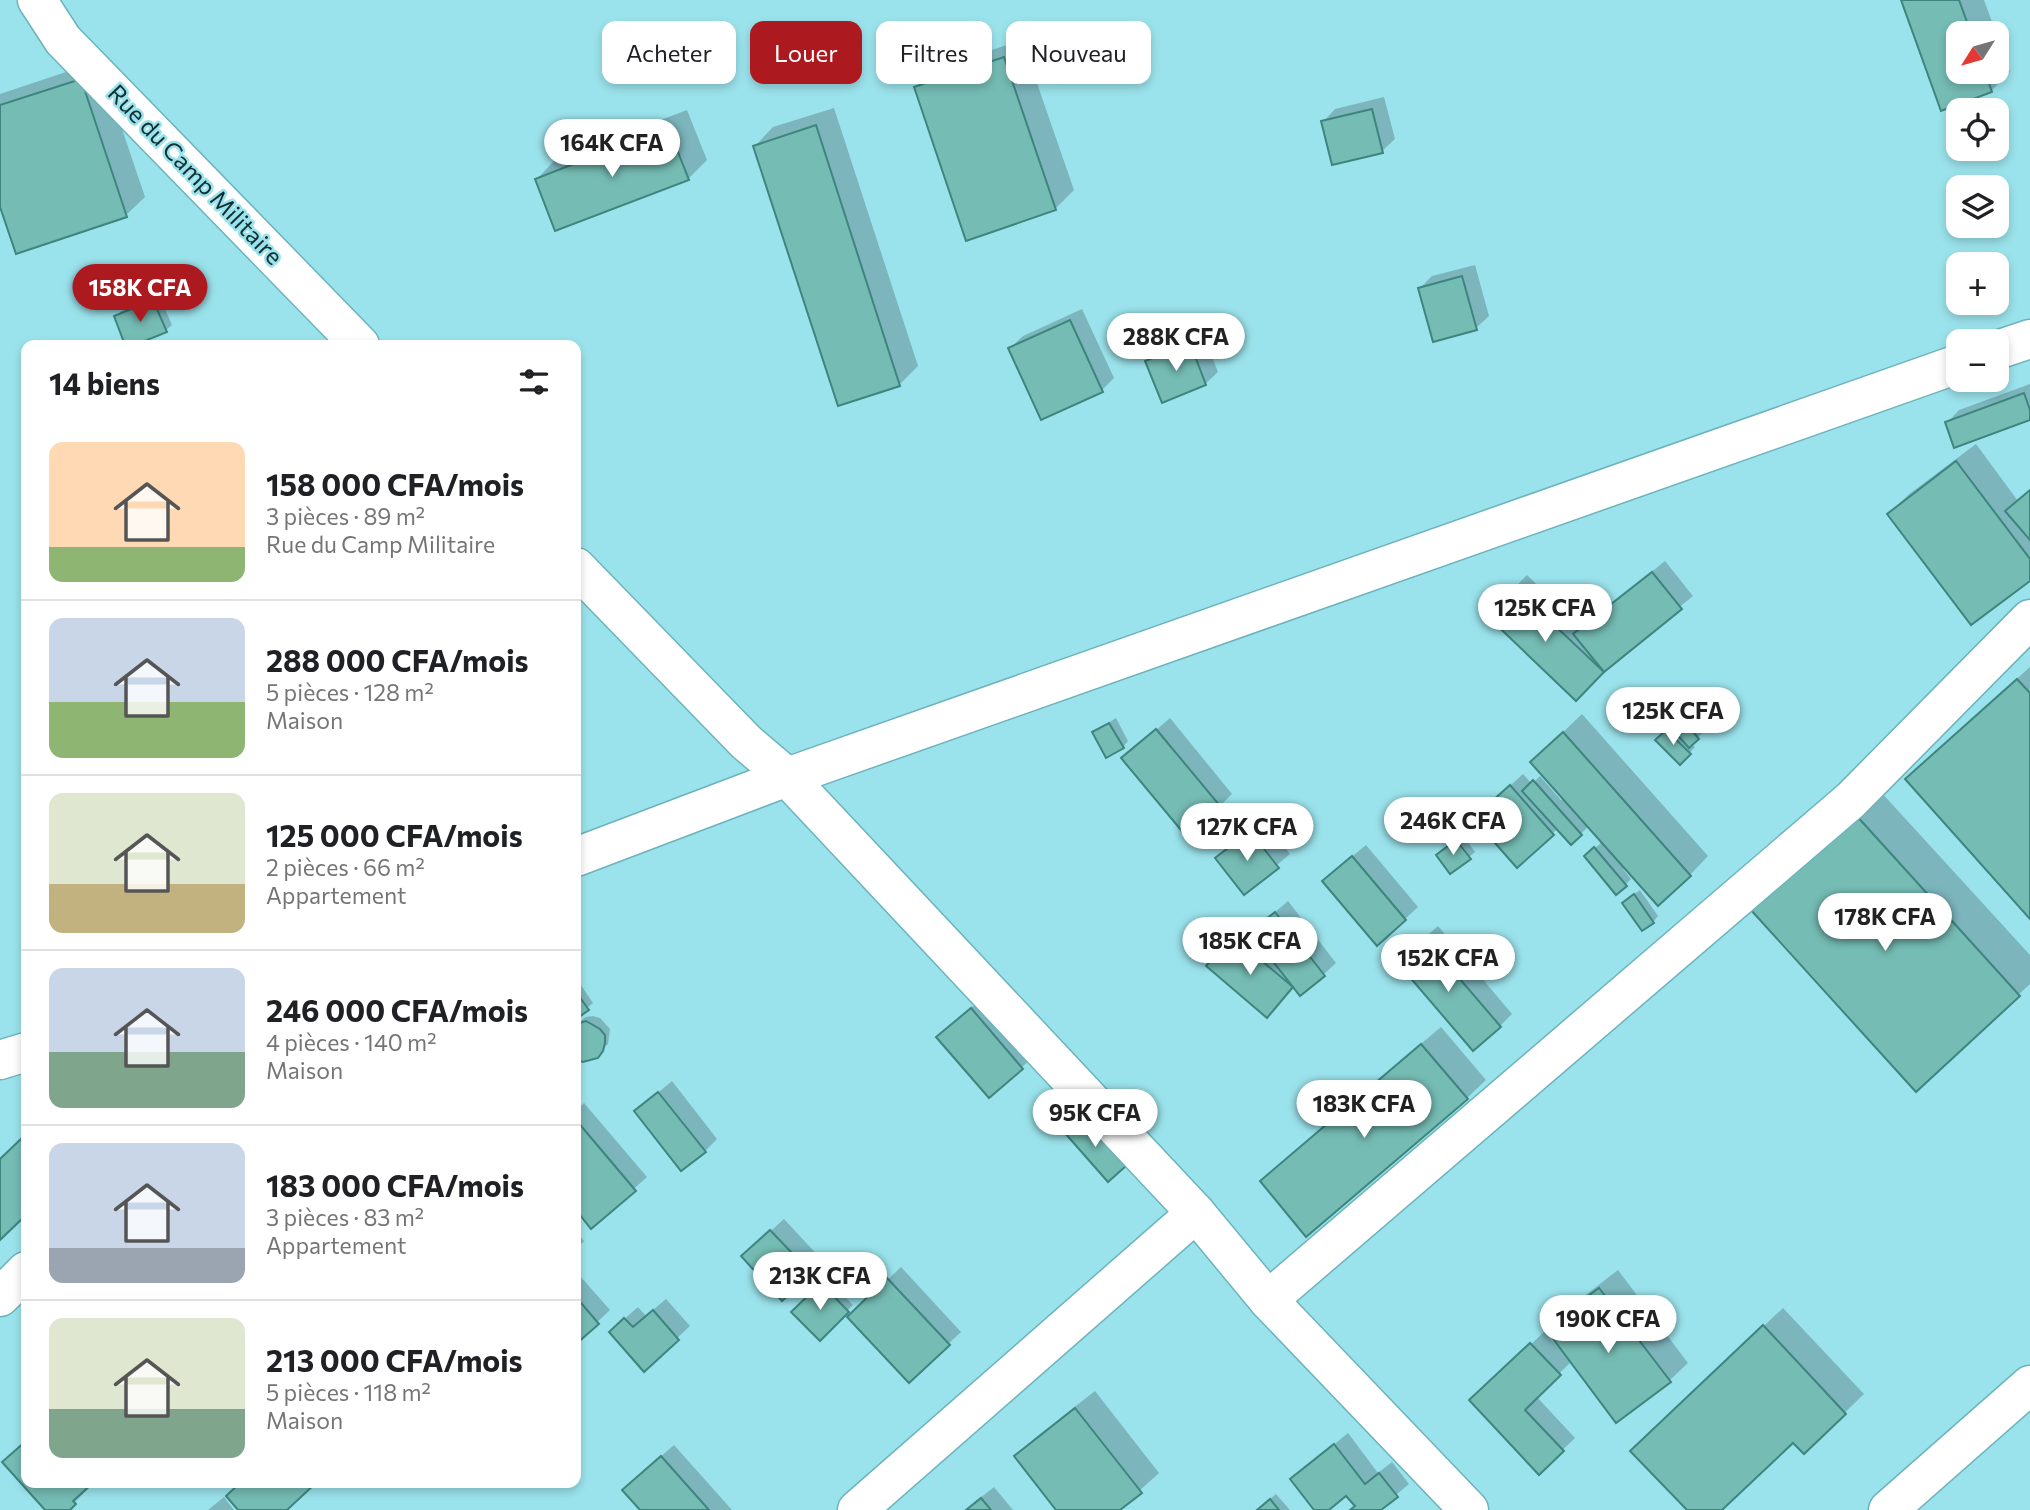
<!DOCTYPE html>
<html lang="fr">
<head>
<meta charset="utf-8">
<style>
  :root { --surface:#fff; --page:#f2f2f2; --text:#202124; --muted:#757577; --line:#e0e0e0; --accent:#ac191f }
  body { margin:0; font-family:Commissioner,sans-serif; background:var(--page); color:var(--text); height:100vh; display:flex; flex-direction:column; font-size:26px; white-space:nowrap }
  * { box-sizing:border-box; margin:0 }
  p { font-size:23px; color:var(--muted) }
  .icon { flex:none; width:38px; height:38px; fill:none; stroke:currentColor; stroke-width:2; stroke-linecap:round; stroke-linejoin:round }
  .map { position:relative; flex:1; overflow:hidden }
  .side { position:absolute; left:21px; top:340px; width:560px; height:1148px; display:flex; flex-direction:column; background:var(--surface); border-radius:14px; box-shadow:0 4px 10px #0003 }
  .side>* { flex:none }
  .guide { position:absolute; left:602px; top:21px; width:665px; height:63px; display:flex; gap:14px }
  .needle { width:46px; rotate:233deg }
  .fabs { position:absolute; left:1946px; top:21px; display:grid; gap:14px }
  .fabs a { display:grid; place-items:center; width:63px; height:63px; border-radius:14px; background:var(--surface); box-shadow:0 4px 10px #0003; font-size:35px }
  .price { position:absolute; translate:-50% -60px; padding:0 16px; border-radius:24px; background:#fff; color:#222; font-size:23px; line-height:46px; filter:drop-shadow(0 2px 4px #0008) }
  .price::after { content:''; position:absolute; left:50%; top:42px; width:21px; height:16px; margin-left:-10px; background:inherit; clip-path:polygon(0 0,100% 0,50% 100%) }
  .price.current { background:var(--accent); color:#fff }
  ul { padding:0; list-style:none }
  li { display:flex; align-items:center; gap:21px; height:175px; padding:0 28px }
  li+li { border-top:2px solid var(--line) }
  li span { display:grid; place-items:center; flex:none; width:196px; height:140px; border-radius:14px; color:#555 }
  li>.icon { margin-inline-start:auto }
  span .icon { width:84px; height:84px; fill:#fffc; stroke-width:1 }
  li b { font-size:30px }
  h2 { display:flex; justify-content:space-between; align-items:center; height:84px; padding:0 28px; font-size:30px }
  .chip { padding:0 24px; border-radius:14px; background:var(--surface); box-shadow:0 4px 10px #0003; font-size:24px; line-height:63px }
  .chip.current { background:var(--accent); color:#fff }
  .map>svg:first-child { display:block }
  .shadow { fill:#0003 }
  .building { fill:#75bcb4; stroke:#3e857e; stroke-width:2 }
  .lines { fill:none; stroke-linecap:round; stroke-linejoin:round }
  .street-casing { stroke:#6cb3bc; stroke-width:41 }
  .street { stroke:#fff; stroke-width:38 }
  .labels { text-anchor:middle; stroke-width:5; stroke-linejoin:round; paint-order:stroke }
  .street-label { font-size:24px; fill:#112f33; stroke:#9be3ec }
</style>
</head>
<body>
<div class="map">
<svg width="2030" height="1510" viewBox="0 0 2030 1510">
  <rect width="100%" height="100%" fill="#9be3ec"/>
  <!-- shadow -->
  <g class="shadow">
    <polygon points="1903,0 1984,0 1996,33 1958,33 1958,72 1997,72 1997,36 2010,72 1991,91 1942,109"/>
    <polygon points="1022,40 1074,190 1055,209 916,88 935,69"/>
    <polygon points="99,61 145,197 126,215 17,252 0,201 0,94"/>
    <polygon points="1384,97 1395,139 1382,151 1323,122 1335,109"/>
    <polygon points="834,108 918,366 899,385 755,146 773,127"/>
    <polygon points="687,110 707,160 688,179 537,179 555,160"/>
    <polygon points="1475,265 1489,316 1476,328 1420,288 1432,276"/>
    <polygon points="159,295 172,325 166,330 116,317 121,311"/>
    <polygon points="1082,309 1114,378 1102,390 1010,348 1023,336"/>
    <polygon points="1202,332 1218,372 1205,384 1147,361 1160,349"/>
    <polygon points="2030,384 2030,418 1947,423 1959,410"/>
    <polygon points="1976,444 2018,501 2030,489 2030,579 1889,514 1908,495"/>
    <polygon points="1665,561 1693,596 1605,668 1576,698 1488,615 1527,575 1582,628"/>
    <polygon points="2030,667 2030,916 1932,755"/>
    <polygon points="1684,710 1703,732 1691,744 1695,747 1680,763 1658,740 1672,726 1675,718"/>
    <polygon points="1582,714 1708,856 1690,875 1625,867 1623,869 1631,879 1625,885 1592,851 1603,841 1589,826 1571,843 1558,828 1552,834 1488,806 1523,774 1532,784 1540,776 1561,800 1564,798 1532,762"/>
    <polygon points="1116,718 1128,741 1123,747 1094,732"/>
    <polygon points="1170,718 1232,794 1220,806 1124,758"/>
    <polygon points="1880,791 2030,955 2030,984 1916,1089 1752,909"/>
    <polygon points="1264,819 1290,854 1244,893 1217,858"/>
    <polygon points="1463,835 1475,852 1469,857 1444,850"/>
    <polygon points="1366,845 1418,907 1405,919 1337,869"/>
    <polygon points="1640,890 1658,916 1653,922 1630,897"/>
    <polygon points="1288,901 1336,963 1323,975 1294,985 1279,1003 1209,966 1246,925 1253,931"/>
    <polygon points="1438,926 1512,1014 1500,1026 1398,961"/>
    <polygon points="576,978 593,1003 576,1017"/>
    <polygon points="984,997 1034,1056 1021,1068 951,1025"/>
    <polygon points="593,1016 600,1018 610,1029 608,1044 590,1060 576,1059 576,1025 586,1017"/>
    <polygon points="1441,1027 1486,1080 1467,1098 1262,1182 1280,1163"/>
    <polygon points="672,1081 717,1139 705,1151 636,1111"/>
    <polygon points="584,1103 647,1177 592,1226 576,1208 576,1111"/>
    <polygon points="26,1135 26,1213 0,1237 0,1160"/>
    <polygon points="784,1219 823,1261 811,1273 756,1244"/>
    <polygon points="576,1231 584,1241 576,1249"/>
    <polygon points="901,1267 961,1332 909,1381 849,1317"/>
    <polygon points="1618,1270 1688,1363 1669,1381 1572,1361 1536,1396 1575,1438 1540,1472 1484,1388 1544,1332 1558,1347 1560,1345 1547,1328 1566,1310"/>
    <polygon points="580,1276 610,1310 576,1342 576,1280"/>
    <polygon points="827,1279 853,1305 820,1338 794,1312"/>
    <polygon points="666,1299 690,1326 644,1369 623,1320 638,1307 646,1316"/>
    <polygon points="1783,1308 1864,1394 1804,1452 1793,1441 1720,1510 1689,1510 1651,1432"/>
    <polygon points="1095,1391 1159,1473 1118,1510 1058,1510 1016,1456 1035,1438"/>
    <polygon points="1348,1433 1378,1473 1392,1462 1409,1484 1378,1510 1352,1510 1356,1505 1346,1494 1326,1510 1316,1510 1292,1479"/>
    <polygon points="26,1441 26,1482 91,1483 93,1484 67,1510 48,1510 4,1462"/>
    <polygon points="674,1445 732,1510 643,1510 637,1477"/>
    <polygon points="994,1487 1013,1510 965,1510"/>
    <polygon points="1276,1494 1290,1510 1258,1510"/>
    <polygon points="224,1497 234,1510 208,1510"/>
  </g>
  <!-- building -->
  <g class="building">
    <polygon points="1901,0 1959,0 1971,33 1958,33 1958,72 1985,72 1992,92 1941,111"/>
    <polygon points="1004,57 1056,210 966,241 914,87"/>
    <polygon points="81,79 127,217 16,254 0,207 0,105"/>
    <polygon points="1372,109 1383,153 1332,165 1321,121"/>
    <polygon points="816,125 900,386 838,406 753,146"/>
    <polygon points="668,127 689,180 555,231 535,179"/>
    <polygon points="1462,276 1477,330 1433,342 1418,288"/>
    <polygon points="153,300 167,332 135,345 125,345 114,316"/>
    <polygon points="1070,320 1103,392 1041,420 1008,348"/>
    <polygon points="1190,343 1206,385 1162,403 1145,361"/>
    <polygon points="2024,393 2030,410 2030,420 1954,448 1945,422"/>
    <polygon points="1956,461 2030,559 2030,581 1971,625 1887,514"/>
    <polygon points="2030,490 2030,540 2005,511"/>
    <polygon points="1652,572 1682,609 1604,672 1573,634"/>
    <polygon points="1513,586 1604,672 1576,701 1486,615"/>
    <polygon points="2017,679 2030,693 2030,919 1905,779"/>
    <polygon points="1678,714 1699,739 1689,748 1667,723"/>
    <polygon points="1109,723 1124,748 1106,758 1092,732"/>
    <polygon points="1156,729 1221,807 1186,836 1121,758"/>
    <polygon points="1666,730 1691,754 1680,765 1655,740"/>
    <polygon points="1563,732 1691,876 1658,906 1530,762"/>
    <polygon points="1533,780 1582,835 1571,845 1522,791"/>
    <polygon points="1510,785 1554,835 1517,868 1473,818"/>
    <polygon points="1855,814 2020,996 1916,1092 1750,909"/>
    <polygon points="1250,831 1279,868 1244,895 1215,858"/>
    <polygon points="1456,840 1471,859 1450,874 1436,855"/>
    <polygon points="1594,847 1627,886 1616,895 1584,856"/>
    <polygon points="1352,856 1406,920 1377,946 1322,881"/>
    <polygon points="1634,894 1654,923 1642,931 1622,903"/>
    <polygon points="1275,912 1325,976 1300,996 1250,932"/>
    <polygon points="1232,936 1293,987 1267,1018 1206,966"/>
    <polygon points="1424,937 1501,1027 1473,1051 1396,961"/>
    <polygon points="576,992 589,1010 576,1019"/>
    <polygon points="971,1008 1023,1069 989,1098 936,1037"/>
    <polygon points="586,1021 600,1029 605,1035 605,1043 603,1051 598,1058 583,1062 576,1060 576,1024"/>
    <polygon points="1421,1044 1468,1099 1306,1237 1260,1181"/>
    <polygon points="658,1092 706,1152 681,1171 634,1111"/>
    <polygon points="1082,1116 1126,1166 1108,1182 1064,1132"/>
    <polygon points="576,1120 636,1191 591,1229 576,1210"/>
    <polygon points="25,1135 26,1215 0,1240 0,1159"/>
    <polygon points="770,1230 812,1274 782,1301 741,1256"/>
    <polygon points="887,1278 950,1345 909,1383 847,1317"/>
    <polygon points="821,1283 849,1312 820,1341 791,1312"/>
    <polygon points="1599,1288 1671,1382 1616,1423 1545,1328"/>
    <polygon points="576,1297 599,1324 576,1344"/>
    <polygon points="653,1310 679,1340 644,1372 609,1332 624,1318 633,1327"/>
    <polygon points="1763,1325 1846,1414 1804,1454 1793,1443 1722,1510 1687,1510 1630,1451"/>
    <polygon points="1530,1343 1561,1375 1525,1410 1564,1451 1539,1475 1469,1400"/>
    <polygon points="1075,1408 1142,1493 1120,1510 1056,1510 1014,1456"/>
    <polygon points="26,1441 26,1482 94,1482 73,1501 76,1504 70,1510 45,1510 2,1462"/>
    <polygon points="1334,1444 1365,1484 1379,1473 1398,1497 1381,1510 1350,1510 1355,1506 1346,1496 1329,1510 1314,1510 1290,1479"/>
    <polygon points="661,1456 709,1510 640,1510 622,1490"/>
    <polygon points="241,1482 317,1482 287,1510 238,1510 226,1496"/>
    <polygon points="981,1498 991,1510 966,1510"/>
    <polygon points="1270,1499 1279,1510 1257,1510"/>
  </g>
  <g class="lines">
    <!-- street casing -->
    <g class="street-casing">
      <g id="street">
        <polyline points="37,0 63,40 360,345"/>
        <polyline points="1997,350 2030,339"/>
        <polyline points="576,567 746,742 787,777 1196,1213 1268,1300 1469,1510"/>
        <polyline points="576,857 787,777 1958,364"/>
        <polyline points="0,1060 26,1052"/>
        <polyline points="0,1297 26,1271"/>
        <polyline points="1268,1300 1851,800 2030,619"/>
        <polyline points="857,1510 1196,1213"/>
        <polyline points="1888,1510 2030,1385"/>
      </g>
    </g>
    <!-- street -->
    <use href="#street" class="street"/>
  </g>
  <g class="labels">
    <!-- street labels -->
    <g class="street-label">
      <text transform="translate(195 175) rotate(46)" y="8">Rue du Camp Militaire</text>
    </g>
  </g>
</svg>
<div class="fabs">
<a><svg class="needle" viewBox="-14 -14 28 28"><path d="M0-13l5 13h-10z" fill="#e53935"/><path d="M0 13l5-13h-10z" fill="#757577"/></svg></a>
<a><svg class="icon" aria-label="locate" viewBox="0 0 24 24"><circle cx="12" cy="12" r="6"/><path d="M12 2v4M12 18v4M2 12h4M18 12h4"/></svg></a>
<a><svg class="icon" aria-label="layers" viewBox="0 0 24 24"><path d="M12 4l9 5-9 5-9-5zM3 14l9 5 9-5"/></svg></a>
<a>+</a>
<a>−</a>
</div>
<b class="price" style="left:612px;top:179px">164K CFA</b>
<b class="price current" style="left:140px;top:324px">158K CFA</b>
<b class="price" style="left:1176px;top:373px">288K CFA</b>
<b class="price" style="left:1545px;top:644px">125K CFA</b>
<b class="price" style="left:1673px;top:747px">125K CFA</b>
<b class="price" style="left:1453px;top:857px">246K CFA</b>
<b class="price" style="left:1247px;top:863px">127K CFA</b>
<b class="price" style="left:1885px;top:953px">178K CFA</b>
<b class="price" style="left:1250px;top:977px">185K CFA</b>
<b class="price" style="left:1448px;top:994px">152K CFA</b>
<b class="price" style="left:1364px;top:1140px">183K CFA</b>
<b class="price" style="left:1095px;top:1149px">95K CFA</b>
<b class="price" style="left:820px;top:1312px">213K CFA</b>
<b class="price" style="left:1608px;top:1355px">190K CFA</b>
<div class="guide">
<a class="chip">Acheter</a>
<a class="chip current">Louer</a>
<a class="chip">Filtres</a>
<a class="chip">Nouveau</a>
</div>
<section class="side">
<h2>14 biens<svg class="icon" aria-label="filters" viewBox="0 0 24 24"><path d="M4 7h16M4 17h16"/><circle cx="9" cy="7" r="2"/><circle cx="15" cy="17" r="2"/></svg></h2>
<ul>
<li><span style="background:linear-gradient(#ffd9b3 75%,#8fb573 0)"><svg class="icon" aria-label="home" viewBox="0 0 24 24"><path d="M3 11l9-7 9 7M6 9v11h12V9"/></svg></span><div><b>158 000 CFA/mois</b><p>3 pièces · 89 m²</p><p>Rue du Camp Militaire</p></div></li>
<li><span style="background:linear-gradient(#c9d6e8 60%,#8fb573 0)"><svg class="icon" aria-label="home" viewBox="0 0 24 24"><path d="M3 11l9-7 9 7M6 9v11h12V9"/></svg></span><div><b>288 000 CFA/mois</b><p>5 pièces · 128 m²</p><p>Maison</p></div></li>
<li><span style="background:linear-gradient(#dfe7d0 65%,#c2b280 0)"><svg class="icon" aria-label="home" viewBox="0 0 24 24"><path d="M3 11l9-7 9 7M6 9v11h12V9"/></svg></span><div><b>125 000 CFA/mois</b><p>2 pièces · 66 m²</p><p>Appartement</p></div></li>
<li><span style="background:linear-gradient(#c9d6e8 60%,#7fa58c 0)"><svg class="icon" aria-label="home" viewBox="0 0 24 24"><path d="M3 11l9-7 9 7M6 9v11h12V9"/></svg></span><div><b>246 000 CFA/mois</b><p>4 pièces · 140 m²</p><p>Maison</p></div></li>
<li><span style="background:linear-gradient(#c9d6e8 75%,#9aa5b1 0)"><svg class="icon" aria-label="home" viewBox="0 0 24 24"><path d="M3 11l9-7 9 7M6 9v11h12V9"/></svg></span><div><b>183 000 CFA/mois</b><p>3 pièces · 83 m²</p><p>Appartement</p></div></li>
<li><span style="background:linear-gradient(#dfe7d0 65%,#7fa58c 0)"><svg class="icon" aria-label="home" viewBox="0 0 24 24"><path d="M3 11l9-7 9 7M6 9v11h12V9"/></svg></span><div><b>213 000 CFA/mois</b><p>5 pièces · 118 m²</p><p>Maison</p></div></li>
</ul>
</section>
</div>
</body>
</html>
